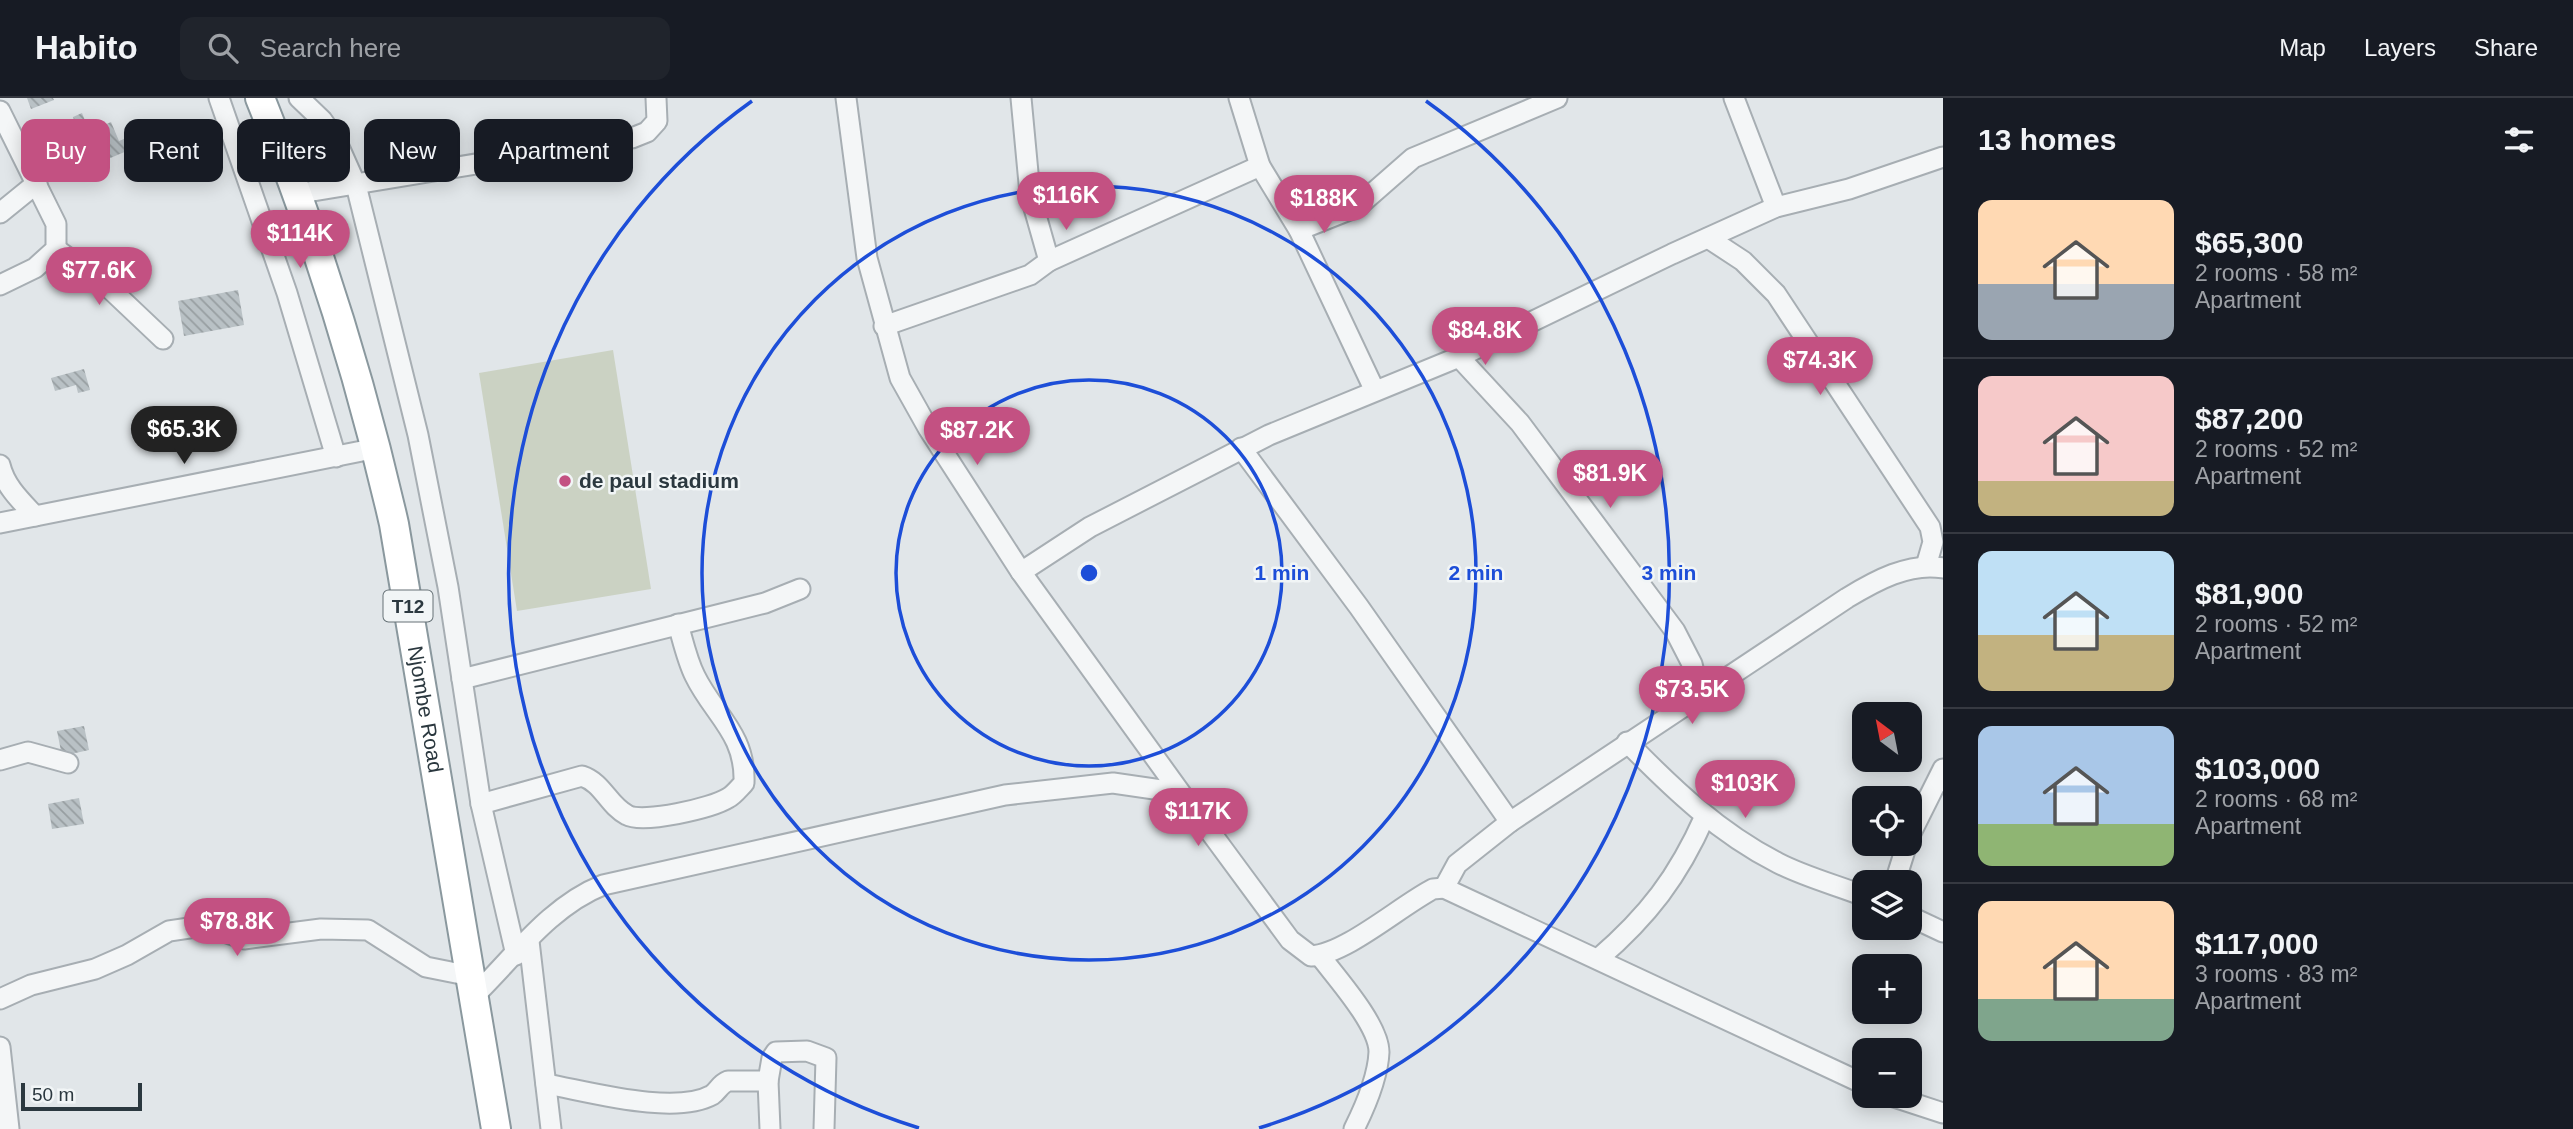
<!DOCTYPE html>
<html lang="en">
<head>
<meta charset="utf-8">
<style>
  :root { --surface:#171b24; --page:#20242c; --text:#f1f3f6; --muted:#9ea1a6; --line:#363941; --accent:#c35182 }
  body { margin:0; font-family:Helvetica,sans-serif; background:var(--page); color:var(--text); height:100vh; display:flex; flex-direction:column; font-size:26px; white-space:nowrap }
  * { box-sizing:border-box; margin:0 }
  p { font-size:23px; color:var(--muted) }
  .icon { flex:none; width:38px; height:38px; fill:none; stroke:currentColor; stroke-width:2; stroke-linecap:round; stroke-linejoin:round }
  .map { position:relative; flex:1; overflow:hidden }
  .sheet { display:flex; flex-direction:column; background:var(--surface); width:630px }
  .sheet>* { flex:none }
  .hud { position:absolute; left:21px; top:21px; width:665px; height:63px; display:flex; gap:14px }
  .needle { width:46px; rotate:328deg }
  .tools { position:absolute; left:1852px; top:604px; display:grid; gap:14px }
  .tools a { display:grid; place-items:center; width:70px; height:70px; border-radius:14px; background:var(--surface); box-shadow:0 4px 18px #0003; font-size:35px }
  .scale { position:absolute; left:21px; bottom:18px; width:121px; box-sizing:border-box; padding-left:7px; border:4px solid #2b383f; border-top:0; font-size:19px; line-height:24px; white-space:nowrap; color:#2b383f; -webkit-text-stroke:5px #f1f5f6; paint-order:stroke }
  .price { position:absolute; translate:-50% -60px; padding:0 16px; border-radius:24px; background:var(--accent); color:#fff; font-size:23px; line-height:46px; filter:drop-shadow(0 2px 4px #0008) }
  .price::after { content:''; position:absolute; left:50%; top:42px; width:21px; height:16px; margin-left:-10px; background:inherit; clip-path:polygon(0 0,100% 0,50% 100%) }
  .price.selected { background:#222; color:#fff }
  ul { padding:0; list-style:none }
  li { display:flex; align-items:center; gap:21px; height:175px; padding:0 35px }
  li+li { border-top:2px solid var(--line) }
  li span { display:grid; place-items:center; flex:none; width:196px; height:140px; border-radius:14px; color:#555 }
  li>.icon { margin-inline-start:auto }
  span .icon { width:84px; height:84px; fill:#fffc; stroke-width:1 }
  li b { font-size:30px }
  h2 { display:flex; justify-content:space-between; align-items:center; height:84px; padding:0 35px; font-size:30px }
  .chip { padding:0 24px; border-radius:14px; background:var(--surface); box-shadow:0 4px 18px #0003; font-size:24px; line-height:63px }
  .chip.selected { background:var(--accent); color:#fff }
  header { display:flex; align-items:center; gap:42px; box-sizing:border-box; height:98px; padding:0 35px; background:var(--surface); border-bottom:2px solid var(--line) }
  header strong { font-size:33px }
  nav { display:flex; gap:38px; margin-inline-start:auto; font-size:24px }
  .search { width:490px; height:63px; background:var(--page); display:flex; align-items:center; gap:18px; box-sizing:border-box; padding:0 24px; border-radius:14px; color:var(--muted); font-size:26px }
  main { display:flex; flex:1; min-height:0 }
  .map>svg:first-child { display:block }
  .grass { fill:#cbd2c3 }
  .building { fill:url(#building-back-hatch) }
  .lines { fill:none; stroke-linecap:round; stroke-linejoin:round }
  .minor-casing { stroke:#a7aeb3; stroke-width:23 }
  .highway-casing { stroke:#8a989e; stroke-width:32 }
  .minor { stroke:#f4f6f7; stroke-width:19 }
  .highway { stroke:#fff; stroke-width:28 }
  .ring { fill:none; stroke:#1d4ed8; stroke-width:3.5 }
  .poi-dot { fill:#c35182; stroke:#f1f5f6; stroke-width:2.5 }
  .labels { text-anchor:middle; stroke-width:5; stroke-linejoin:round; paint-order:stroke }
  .shield { fill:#f1f5f6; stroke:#667176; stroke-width:2 }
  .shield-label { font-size:19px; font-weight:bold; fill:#2b383f }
  .poi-label { font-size:21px; font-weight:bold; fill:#2b383f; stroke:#f1f5f6; text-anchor:start }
  .street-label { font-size:21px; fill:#2b383f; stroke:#f1f5f6 }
  .centre { fill:#1d4ed8; stroke:#f1f5f6; stroke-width:3.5 }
  .ring-label { font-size:21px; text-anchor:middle; font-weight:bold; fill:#1d4ed8; stroke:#f1f5f6; stroke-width:5; stroke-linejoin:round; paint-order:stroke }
</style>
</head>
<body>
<header>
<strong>Habito</strong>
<div class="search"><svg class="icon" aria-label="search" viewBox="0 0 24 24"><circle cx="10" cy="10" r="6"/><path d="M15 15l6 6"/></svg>Search here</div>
<nav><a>Map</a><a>Layers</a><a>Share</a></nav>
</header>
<main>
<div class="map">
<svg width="1943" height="1031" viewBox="0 0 1943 1031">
  <defs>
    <pattern id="building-back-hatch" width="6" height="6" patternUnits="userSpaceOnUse" patternTransform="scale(1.75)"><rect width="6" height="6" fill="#b9c1c5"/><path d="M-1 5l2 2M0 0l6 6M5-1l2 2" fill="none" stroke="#979ea1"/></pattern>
  </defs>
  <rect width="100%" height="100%" fill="#e1e6e9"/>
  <!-- grass -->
  <polygon class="grass" points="613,252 651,491 517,513 479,275"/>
  <!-- building -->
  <g class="building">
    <polygon points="27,0 53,0 54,2 31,11"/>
    <polygon points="82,15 88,30 78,34 73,19"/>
    <polygon points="111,24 119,43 136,36 141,47 108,61 95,31"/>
    <polygon points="238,192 244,227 184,238 178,203"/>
    <polygon points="84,271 90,292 78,295 76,287 55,293 51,280"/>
    <polygon points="84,628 89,652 62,658 57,633"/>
    <polygon points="79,700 84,726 52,731 48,706"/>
  </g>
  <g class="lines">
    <!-- minor casing -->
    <g class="minor-casing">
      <g id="minor">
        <polyline points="219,0 287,195 336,359"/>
        <polyline points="299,0 322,22 336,42 356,87 418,337 448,489 481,706 516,857"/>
        <polyline points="846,0 867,160 900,280 928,330 1021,474 1185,701"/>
        <polyline points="1021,0 1030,96 1049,163"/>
        <polyline points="1239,0 1260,68 1299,132 1374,291"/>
        <polyline points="1734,0 1776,109"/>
        <polyline points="0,13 56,126 56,151 35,170 0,187"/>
        <polyline points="295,96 632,40 647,34 657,23 656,0"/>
        <polyline points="0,115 37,85"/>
        <polyline points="1299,132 1357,109 1413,60 1557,0"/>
        <polyline points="1708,140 1743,163 1776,196 1930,429 1933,444 1926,468"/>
        <polyline points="56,151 107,188 163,241"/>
        <polyline points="884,228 1030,177 1049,163 1260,68"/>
        <polyline points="1459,259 1520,325 1675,533 1692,566 1700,599"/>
        <polyline points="1241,350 1359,509 1510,724"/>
        <path d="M0 367C5 388 20 402 35 418"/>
        <polyline points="0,425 377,350"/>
        <polyline points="1021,474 1090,429 1269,337 1459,259 1672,156 1776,109 1849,91 1943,59"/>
        <polyline points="462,581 765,505 800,491"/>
        <path d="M1627 644C1673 691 1719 735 1778 765 1805 779 1836 787 1864 798"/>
        <polyline points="0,662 28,654 68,665"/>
        <path d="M481 706 582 678C603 685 608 707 627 717 643 726 712 710 728 700 734 697 739 690 744 685 746 636 714 617 695 578 687 562 683 543 678 526"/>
        <polyline points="1909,739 1943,671"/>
        <polyline points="1895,784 1907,746"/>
        <path d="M1444 790 1457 766 1510 724 1847 500C1875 483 1909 464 1943 470"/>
        <polyline points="1909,818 1943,834"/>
        <polyline points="529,843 551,1031"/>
        <path d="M1320 858C1336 879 1379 927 1379 954 1378 979 1365 1009 1354 1031"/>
        <path d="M1598 861C1648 818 1678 779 1705 718"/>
        <path d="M474 898C514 859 550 808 603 787L1005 697 1113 685 1168 693 1186 701 1290 842 1311 858C1346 856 1400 808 1433 791L1444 790 1864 986"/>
        <polyline points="0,901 31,887 95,871 127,857 169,833 196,829 210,829 244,841 321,831 368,832 426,869 471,878"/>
        <polyline points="0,949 9,1031"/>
        <polyline points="768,983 770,1031"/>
        <path d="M546 986C587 993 674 1018 712 997 718 993 720 986 728 983H768L772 960 776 954 807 953 826 960 824 1031"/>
        <polyline points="1891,998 1943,1015"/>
      </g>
    </g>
    <!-- highway casing -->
    <g class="highway-casing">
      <g id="highway">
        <path id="s1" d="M260 0C316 138 361 281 394 426L496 1031"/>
      </g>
    </g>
    <!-- minor -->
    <use href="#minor" class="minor"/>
    <!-- highway -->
    <use href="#highway" class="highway"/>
  </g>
  <!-- distance rings -->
  <g class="ring">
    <circle cx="1089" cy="475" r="193"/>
    <circle cx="1089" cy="475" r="387"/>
    <path d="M919 1030A580 580 0 0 1 752 3M1426 3A580 580 0 0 1 1259 1030"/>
  </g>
  <!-- markers -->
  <circle class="poi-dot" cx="565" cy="383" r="7"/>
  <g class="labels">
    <!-- shield labels -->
    <rect class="shield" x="383.5" y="492.5" width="49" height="31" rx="5"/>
    <g class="shield-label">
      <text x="408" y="515">T12</text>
    </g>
    <!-- poi labels -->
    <g class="poi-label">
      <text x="579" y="390">de paul stadium</text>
    </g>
    <!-- street labels -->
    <g class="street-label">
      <text dy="7" stroke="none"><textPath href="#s1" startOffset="635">Njombe Road</textPath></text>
    </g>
  </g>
  <circle cx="1089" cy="475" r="10" class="centre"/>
  <g class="ring-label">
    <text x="1282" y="482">1 min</text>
    <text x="1476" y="482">2 min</text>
    <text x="1669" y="482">3 min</text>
  </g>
</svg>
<div class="tools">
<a><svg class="needle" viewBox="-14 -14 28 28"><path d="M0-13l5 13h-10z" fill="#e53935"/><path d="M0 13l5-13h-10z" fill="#9ea1a6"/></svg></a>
<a><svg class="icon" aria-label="locate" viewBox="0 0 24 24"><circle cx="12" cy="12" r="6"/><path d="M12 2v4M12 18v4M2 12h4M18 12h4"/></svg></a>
<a><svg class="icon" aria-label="layers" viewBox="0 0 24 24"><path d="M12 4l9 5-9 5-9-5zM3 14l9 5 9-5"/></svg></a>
<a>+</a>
<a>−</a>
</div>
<div class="scale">50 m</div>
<b class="price" style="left:1066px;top:134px">$116K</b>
<b class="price" style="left:1324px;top:137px">$188K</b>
<b class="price" style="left:300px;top:172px">$114K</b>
<b class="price" style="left:99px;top:209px">$77.6K</b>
<b class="price" style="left:1485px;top:269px">$84.8K</b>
<b class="price" style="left:1820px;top:299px">$74.3K</b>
<b class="price selected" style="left:184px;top:368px">$65.3K</b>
<b class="price" style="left:977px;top:369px">$87.2K</b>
<b class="price" style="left:1610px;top:412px">$81.9K</b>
<b class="price" style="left:1692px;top:628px">$73.5K</b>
<b class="price" style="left:1745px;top:722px">$103K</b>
<b class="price" style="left:1198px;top:750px">$117K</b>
<b class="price" style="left:237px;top:860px">$78.8K</b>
<div class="hud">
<a class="chip selected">Buy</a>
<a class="chip">Rent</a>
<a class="chip">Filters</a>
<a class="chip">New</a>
<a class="chip">Apartment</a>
</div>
</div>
<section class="sheet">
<h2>13 homes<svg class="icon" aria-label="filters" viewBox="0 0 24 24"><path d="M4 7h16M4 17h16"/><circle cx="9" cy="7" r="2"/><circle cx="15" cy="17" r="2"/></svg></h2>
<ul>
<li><span style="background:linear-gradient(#ffd9b3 60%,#9aa5b1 0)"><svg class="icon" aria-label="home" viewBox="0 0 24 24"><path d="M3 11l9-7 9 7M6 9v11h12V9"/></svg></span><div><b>$65,300</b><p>2 rooms · 58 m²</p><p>Apartment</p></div></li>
<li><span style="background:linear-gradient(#f6c9c9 75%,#c2b280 0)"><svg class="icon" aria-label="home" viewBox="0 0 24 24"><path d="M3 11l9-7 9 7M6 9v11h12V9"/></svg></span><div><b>$87,200</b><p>2 rooms · 52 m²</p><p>Apartment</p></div></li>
<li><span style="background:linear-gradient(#bfe0f5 60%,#c2b280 0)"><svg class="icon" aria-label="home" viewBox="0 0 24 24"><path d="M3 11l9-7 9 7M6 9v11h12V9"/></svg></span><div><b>$81,900</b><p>2 rooms · 52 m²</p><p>Apartment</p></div></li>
<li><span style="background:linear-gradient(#a9c7e8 70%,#8fb573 0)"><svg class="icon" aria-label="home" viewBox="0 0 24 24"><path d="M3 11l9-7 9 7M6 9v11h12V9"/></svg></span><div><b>$103,000</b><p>2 rooms · 68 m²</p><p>Apartment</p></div></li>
<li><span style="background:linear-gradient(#ffd9b3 70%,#7fa58c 0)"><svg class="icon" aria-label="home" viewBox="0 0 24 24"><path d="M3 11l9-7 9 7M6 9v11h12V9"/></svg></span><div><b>$117,000</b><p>3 rooms · 83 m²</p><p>Apartment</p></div></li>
</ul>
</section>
</main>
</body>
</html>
